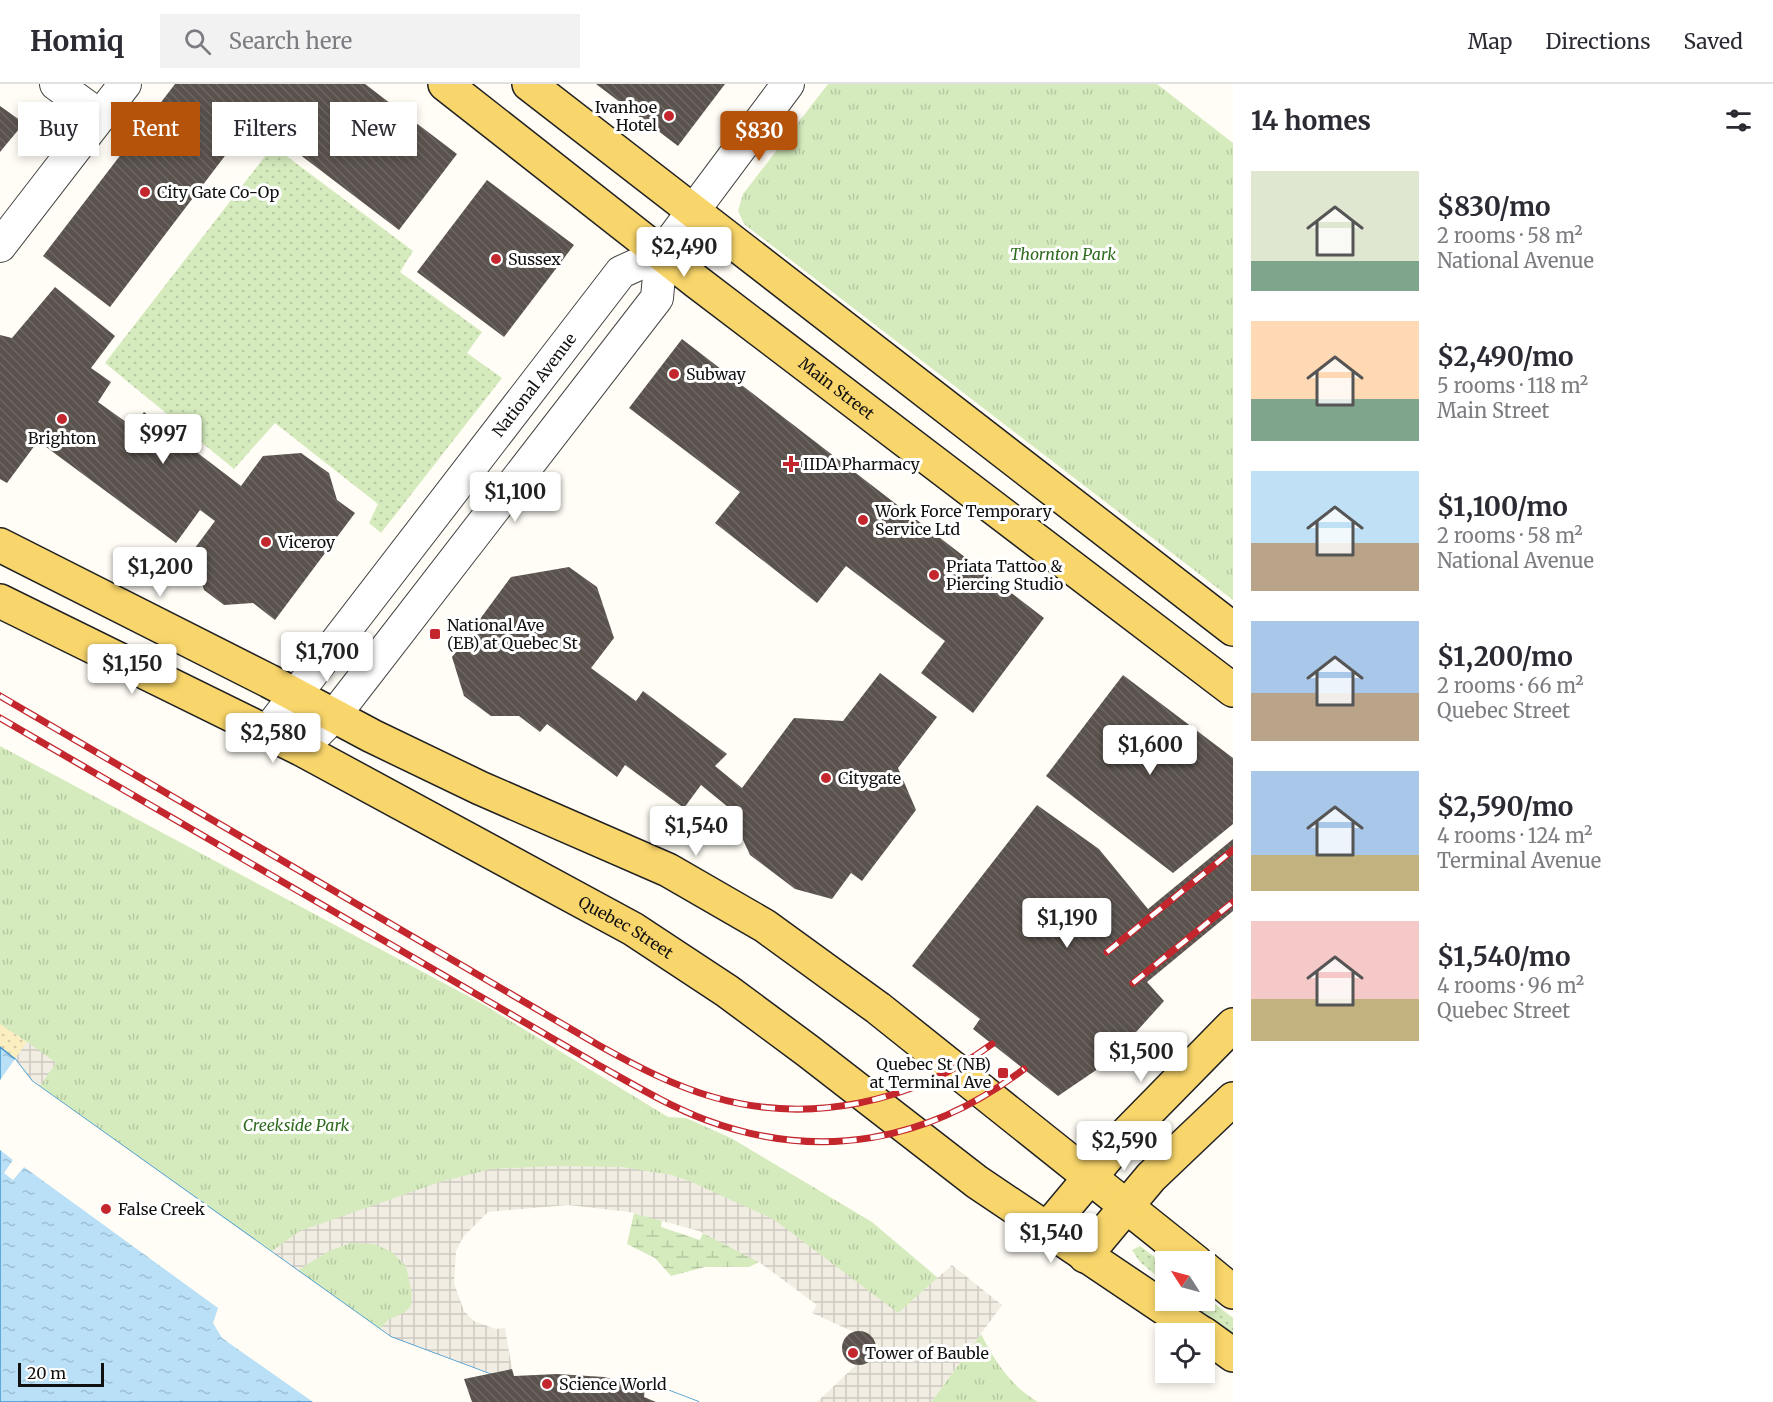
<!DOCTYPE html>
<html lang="en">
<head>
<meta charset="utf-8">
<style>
  :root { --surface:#fff; --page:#f2f2f3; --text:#2b2b33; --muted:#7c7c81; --line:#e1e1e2; --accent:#b45309 }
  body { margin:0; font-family:Merriweather,serif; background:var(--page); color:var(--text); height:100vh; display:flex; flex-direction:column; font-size:22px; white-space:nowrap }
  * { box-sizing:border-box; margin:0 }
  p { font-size:20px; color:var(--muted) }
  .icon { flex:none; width:33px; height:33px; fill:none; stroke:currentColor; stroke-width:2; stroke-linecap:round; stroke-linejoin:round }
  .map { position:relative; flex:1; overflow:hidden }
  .drawer { display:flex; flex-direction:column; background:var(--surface); width:540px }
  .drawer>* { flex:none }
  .hud { position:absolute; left:18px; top:18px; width:570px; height:54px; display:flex; gap:12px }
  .needle { width:39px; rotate:306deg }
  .controls { position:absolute; left:1155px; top:1167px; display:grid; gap:12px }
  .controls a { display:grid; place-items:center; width:60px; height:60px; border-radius:0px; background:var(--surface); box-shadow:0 3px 9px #0003; font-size:30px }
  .scale { position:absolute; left:18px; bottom:15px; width:86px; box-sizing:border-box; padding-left:6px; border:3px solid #111; border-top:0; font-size:16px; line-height:21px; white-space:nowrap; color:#111; -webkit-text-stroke:4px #fff; paint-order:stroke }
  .price { position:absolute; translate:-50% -51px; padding:0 14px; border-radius:6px; background:#fff; color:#222; font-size:20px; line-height:39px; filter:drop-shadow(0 2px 3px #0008) }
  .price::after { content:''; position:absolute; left:50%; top:36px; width:18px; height:14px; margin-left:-9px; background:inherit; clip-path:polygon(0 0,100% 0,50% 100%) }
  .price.current { background:var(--accent); color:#fff }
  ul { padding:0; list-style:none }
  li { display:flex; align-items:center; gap:18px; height:150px; padding:0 18px }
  li span { display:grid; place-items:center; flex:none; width:168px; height:120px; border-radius:0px; color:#555 }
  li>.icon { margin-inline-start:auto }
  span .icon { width:72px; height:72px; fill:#fffc; stroke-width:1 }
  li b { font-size:26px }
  h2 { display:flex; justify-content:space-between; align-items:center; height:72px; padding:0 18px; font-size:26px }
  .chip { padding:0 21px; border-radius:0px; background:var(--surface); box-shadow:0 3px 9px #0003; font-size:21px; line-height:54px }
  .chip.current { background:var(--accent); color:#fff }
  header { display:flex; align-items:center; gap:36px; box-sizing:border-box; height:84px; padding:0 30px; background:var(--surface); border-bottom:2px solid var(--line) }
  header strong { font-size:28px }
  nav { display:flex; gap:33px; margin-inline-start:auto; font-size:21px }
  .search { width:420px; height:54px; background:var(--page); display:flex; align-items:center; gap:15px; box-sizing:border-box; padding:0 21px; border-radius:0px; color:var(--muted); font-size:22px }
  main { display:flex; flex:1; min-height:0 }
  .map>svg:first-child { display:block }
  .grass { fill:url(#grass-dots) }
  .wetland { fill:url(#wetland-marsh) }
  .sand { fill:url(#sand-dots) }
  .park { fill:url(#park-tufts) }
  .plaza { fill:url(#plaza-grid); fill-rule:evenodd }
  .water { fill:url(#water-ripples); stroke:#3f96cf; stroke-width:1.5 }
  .pier { fill:#fffdf5 }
  .building { fill:url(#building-back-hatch) }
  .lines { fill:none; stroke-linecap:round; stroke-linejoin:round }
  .minor-casing { stroke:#444; stroke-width:34 }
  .major-casing { stroke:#222; stroke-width:36 }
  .minor { stroke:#fff; stroke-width:32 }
  .major { stroke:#f9d66b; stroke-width:33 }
  .rail-casing { stroke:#c4262e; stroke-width:7 }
  .rail { stroke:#fff; stroke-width:4.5; stroke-dasharray:14; stroke-linecap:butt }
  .poi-dot { fill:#c4262e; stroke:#fff; stroke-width:2 }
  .labels { text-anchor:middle; stroke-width:6; stroke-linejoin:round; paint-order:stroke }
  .poi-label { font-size:16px; fill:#111; stroke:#fff; text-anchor:start }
  .park-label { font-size:16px; font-style:italic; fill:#2f6b1f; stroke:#fff }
  .street-label { font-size:16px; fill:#111; stroke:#fff }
</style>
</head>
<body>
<header>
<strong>Homiq</strong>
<div class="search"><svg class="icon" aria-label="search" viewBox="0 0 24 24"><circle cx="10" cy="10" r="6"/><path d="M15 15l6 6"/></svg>Search here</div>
<nav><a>Map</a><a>Directions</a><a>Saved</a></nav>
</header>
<main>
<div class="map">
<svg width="1233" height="1318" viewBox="0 0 1233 1318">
  <defs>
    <pattern id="grass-dots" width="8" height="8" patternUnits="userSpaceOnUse" patternTransform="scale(1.5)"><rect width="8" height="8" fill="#d5ebbd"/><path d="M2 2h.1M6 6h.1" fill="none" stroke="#b6c8a1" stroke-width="1.8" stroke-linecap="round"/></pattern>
    <pattern id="wetland-marsh" width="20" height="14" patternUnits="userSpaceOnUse" patternTransform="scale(1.5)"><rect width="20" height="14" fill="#d5ebbd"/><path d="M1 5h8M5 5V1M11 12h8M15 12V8" fill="none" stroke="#b6c8a1"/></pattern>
    <pattern id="sand-dots" width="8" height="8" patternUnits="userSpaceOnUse" patternTransform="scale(1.5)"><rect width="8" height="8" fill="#fbeec1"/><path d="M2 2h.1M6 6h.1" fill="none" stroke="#d6cba5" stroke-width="1.8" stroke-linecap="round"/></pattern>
    <pattern id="park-tufts" width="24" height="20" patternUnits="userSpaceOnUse" patternTransform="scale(1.5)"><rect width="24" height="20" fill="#d5ebbd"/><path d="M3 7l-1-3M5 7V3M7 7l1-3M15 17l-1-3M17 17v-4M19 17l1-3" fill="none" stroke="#b6c8a1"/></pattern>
    <pattern id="plaza-grid" width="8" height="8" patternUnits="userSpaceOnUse" patternTransform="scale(1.5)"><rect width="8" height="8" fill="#f1ede2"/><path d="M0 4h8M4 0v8" fill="none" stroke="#cecac1"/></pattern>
    <pattern id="water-ripples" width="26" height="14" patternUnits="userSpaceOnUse" patternTransform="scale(1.5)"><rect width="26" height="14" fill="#b9e0f7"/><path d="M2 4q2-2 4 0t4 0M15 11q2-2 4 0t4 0" fill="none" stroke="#9ebfd3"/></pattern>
    <pattern id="building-back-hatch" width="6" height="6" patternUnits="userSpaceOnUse" patternTransform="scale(1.5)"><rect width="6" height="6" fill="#5a524d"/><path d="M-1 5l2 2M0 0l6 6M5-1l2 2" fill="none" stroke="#6d6662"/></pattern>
  </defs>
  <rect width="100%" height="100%" fill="#fffdf5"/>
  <!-- grass -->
  <g class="grass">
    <polygon points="273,62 413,167 400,188 482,248 467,269 502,294 381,449 369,439 378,420 275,339 234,385 105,279"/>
    <polygon points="1140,1162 1165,1181 1165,1199 1140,1178 1132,1166"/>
    <polygon points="1205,1212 1233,1234 1233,1251 1188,1217 1204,1216"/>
  </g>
  <!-- wetland -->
  <polygon class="wetland" points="634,1129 662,1136 661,1143 700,1156 703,1149 759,1178 749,1183 705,1183 671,1192 655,1174 627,1160"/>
  <!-- sand -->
  <polygon class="sand" points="0,938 27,958 0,1007"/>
  <!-- park -->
  <g class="park">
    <polygon points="828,0 1157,0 1233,59 1233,516 744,140 738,127 743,110"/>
    <polygon points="0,662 481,919 668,1033 686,1034 731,1054 872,1138 938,1194 874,1253 761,1171 668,1128 578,1114 485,1120 448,1165 389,1282 0,995 27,958 0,940"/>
    <path d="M981 1250C996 1279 1010 1301 1038 1318H931Z"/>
  </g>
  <!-- plaza -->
  <path class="plaza" d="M27 958 56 979 28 1019 25 1029 32 1045 237 1193H246L272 1167 300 1147 440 1098 491 1085 554 1082 622 1083 672 1091 694 1099 773 1135 898 1229 952 1181 1002 1221 931 1318H817L856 1281 872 1275 875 1260 865 1248H854L812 1229 817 1221 759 1178 699 1147 629 1128 568 1121 488 1128 463 1153 456 1167 454 1199 464 1227 474 1237 496 1245 505 1244 512 1285 464 1295 472 1318H313L222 1254 213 1239 218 1224 24 1083 13 1096 4 1089 13 1076 0 1066V996ZM351 1159 374 1160 392 1168 406 1182 412 1210 411 1222 404 1229 388 1236 363 1264 351 1267 337 1264 278 1224 275 1215 277 1208 300 1185 329 1167Z"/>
  <!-- water -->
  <polygon class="water" points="0,963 15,975 32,997 391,1253 538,1308 665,1305 699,1318 0,1318"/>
  <!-- pier -->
  <polygon class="pier" points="15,975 32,997 391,1253 538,1308 665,1305 699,1318 313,1318 222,1254 213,1239 218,1224 24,1083 13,1096 4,1089 13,1076 0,1066 0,996"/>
  <!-- building -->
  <g class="building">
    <polygon points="175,0 365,0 457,70 399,146 253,35 110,223 43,172"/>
    <polygon points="596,0 725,0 678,62"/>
    <polygon points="0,22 24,39 0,68"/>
    <polygon points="487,96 574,161 504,253 417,188"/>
    <polygon points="55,203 115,252 91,284 111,298 98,318 133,343 144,328 241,402 263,372 301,369 329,389 337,416 355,429 275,536 253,519 224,521 204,506 192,468 215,437 200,426 176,459 38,357 7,399 0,395 0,251 12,254"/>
    <polygon points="682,255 1044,534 973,629 921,589 945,557 846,482 817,519 715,439 740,408 629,324"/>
    <polygon points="569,483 597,503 614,554 591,584 636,617 643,607 727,670 715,682 742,704 794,634 843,637 880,589 937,633 898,684 916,726 862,797 851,789 832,815 795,805 750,771 728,723 701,701 684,724 625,681 617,693 547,640 540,648 519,632 491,632 464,612 452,573 511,493"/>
    <polygon points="1123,591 1233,674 1233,740 1173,789 1046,692"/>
    <polygon points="1037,721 1099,765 1148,825 1233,755 1233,827 1147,898 1164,917 1111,976 1058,1012 973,945 980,935 912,882"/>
    <circle cx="859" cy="1264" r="17"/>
    <polygon points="512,1285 514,1292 557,1290 604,1293 645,1304 644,1313 656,1318 472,1318 464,1295"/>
  </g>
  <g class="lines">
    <!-- minor casing -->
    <g class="minor-casing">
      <g id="minor">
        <polyline points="56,0 100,32"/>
        <polyline points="0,162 125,0"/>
        <path id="s1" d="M267 648 621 188 661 170"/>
        <polyline points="301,665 334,632 657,214 661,170 788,0"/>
      </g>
    </g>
    <!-- major casing -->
    <g class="major-casing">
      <g id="major">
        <path id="s2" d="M445 0 697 198 1233 606"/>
        <polyline points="529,0 1233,545"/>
        <polyline points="0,461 269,597 372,652 480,704 668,786 765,842 878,924 1196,1178"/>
        <path id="s3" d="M0 517 301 665 633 845 727 907 808 967 977 1098 1203 1250"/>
        <polyline points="1046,1146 1128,1048 1233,941"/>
        <polyline points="1085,1172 1151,1093 1233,1015"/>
        <polyline points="1204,1184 1233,1208"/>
        <polyline points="1204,1250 1233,1271"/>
      </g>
    </g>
    <!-- minor -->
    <use href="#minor" class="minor"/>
    <!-- major -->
    <use href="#major" class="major"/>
    <!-- rail casing -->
    <g class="rail-casing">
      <g id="rail">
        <path d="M0 612 600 962C636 982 674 1002 713 1013 809 1041 912 1019 992 960"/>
        <path d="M0 634 600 982C634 1001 669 1022 706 1036 819 1078 928 1058 1024 985"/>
        <polyline points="1107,868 1233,766"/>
        <polyline points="1133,899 1233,818"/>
      </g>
    </g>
    <!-- rail -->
    <use href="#rail" class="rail"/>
  </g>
  <!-- markers -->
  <g class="poi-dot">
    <circle cx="669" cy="32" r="6"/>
    <circle cx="145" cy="108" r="6"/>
    <circle cx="496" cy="175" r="6"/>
    <circle cx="674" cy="290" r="6"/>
    <circle cx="62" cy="335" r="6"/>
    <path d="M788 371h6v6h6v6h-6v6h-6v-6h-6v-6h6z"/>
    <circle cx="863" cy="436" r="6"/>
    <circle cx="266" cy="458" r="6"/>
    <circle cx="934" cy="491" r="6"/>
    <rect x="429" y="544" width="12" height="12" rx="3"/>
    <circle cx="826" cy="694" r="6"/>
    <rect x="997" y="983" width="12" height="12" rx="3"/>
    <circle cx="106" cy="1125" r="6"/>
    <circle cx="853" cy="1269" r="6"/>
    <circle cx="547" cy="1300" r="6"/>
  </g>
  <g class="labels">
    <!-- poi labels -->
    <g class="poi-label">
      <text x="657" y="29" text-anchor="end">Ivanhoe<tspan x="657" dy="18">Hotel</tspan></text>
      <text x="157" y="114">City Gate Co-Op</text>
      <text x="508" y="181">Sussex</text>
      <text x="686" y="296">Subway</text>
      <text x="62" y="360" text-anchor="middle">Brighton</text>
      <text x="803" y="386">IIDA Pharmacy</text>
      <text x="875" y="433">Work Force Temporary<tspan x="875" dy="18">Service Ltd</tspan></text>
      <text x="278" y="464">Viceroy</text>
      <text x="946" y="488">Priata Tattoo &amp;<tspan x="946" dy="18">Piercing Studio</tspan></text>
      <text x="447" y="547">National Ave<tspan x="447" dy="18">(EB) at Quebec St</tspan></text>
      <text x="838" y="700">Citygate</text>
      <text x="991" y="986" text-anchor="end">Quebec St (NB)<tspan x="991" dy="18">at Terminal Ave</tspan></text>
      <text x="118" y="1131">False Creek</text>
      <text x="865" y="1275">Tower of Bauble</text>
      <text x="559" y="1306">Science World</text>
    </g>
    <!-- park labels -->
    <g class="park-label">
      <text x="1063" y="176">Thornton Park</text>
      <text x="296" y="1047">Creekside Park</text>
    </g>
    <!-- street labels -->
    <g class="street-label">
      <text dy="6" stroke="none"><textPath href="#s1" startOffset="438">National Avenue</textPath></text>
      <text dy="6" stroke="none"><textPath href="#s2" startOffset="496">Main Street</textPath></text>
      <text dy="6" stroke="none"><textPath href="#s3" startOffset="706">Quebec Street</textPath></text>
    </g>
  </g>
</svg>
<div class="controls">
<a><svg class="needle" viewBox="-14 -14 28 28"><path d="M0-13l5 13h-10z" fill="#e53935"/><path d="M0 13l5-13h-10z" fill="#7c7c81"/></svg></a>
<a><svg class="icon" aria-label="locate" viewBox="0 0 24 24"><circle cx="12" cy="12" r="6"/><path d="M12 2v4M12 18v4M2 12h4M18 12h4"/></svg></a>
</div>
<div class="scale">20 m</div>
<b class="price current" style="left:759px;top:78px">$830</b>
<b class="price" style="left:684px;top:194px">$2,490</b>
<b class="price" style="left:163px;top:381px">$997</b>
<b class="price" style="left:515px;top:439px">$1,100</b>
<b class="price" style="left:160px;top:514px">$1,200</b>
<b class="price" style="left:327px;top:599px">$1,700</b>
<b class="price" style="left:132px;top:611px">$1,150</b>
<b class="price" style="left:273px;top:680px">$2,580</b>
<b class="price" style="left:1150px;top:692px">$1,600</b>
<b class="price" style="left:696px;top:773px">$1,540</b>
<b class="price" style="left:1067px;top:865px">$1,190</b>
<b class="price" style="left:1141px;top:999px">$1,500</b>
<b class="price" style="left:1124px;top:1088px">$2,590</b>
<b class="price" style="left:1051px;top:1180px">$1,540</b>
<div class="hud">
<a class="chip">Buy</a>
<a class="chip current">Rent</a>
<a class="chip">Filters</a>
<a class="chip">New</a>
</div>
</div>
<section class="drawer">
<h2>14 homes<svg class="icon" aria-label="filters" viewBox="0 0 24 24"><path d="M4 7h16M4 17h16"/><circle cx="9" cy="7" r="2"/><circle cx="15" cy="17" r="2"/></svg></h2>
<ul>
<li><span style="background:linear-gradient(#dfe7d0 75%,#7fa58c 0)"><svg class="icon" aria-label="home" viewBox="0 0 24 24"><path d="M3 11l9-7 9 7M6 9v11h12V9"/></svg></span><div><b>$830/mo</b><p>2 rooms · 58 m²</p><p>National Avenue</p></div></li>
<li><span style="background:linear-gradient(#ffd9b3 65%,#7fa58c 0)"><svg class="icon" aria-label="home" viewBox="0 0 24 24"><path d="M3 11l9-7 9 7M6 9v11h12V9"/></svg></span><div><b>$2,490/mo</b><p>5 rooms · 118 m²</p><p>Main Street</p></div></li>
<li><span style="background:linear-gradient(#bfe0f5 60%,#b9a48a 0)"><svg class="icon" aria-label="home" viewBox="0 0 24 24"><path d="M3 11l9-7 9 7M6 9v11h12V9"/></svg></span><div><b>$1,100/mo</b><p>2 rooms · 58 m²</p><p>National Avenue</p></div></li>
<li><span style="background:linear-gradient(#a9c7e8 60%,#b9a48a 0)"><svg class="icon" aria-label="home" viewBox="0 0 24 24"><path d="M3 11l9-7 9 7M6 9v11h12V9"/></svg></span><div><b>$1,200/mo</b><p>2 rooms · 66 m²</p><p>Quebec Street</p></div></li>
<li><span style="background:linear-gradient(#a9c7e8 70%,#c2b280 0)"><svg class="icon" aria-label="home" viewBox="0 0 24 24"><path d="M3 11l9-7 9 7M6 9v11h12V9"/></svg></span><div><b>$2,590/mo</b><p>4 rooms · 124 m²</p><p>Terminal Avenue</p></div></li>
<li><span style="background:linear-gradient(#f6c9c9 65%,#c2b280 0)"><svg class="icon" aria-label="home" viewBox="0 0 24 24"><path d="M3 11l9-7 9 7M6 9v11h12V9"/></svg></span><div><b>$1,540/mo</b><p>4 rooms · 96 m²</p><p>Quebec Street</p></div></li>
</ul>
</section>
</main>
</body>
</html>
